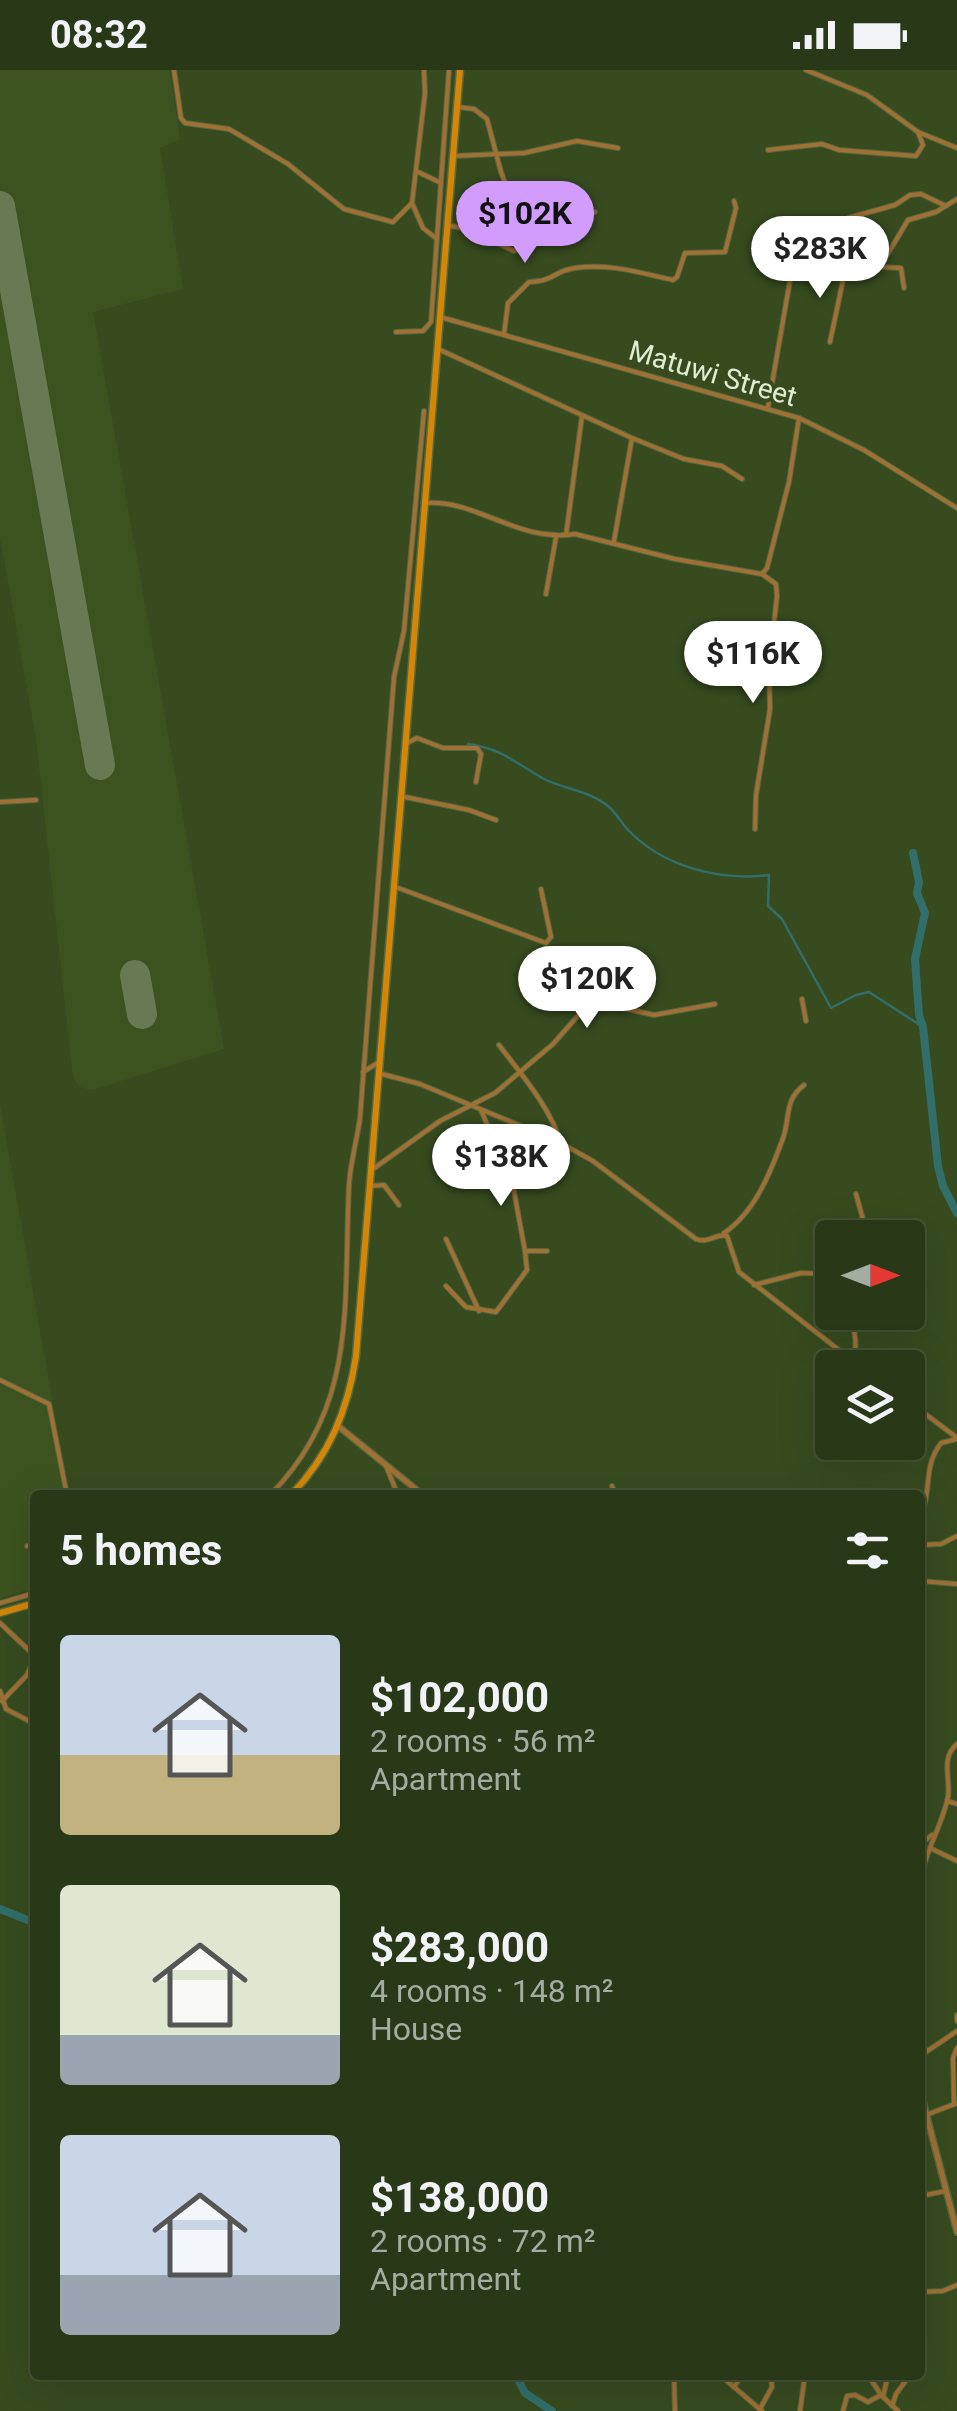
<!DOCTYPE html>
<html lang="en">
<head>
<meta charset="utf-8">
<style>
  :root { --surface:#293817; --page:#354324; --text:#f1f3f6; --muted:#a5aca1; --line:#455236; --accent:#d29cfd }
  body { margin:0; font-family:Roboto,sans-serif; background:var(--page); color:var(--text); height:100vh; display:flex; flex-direction:column; font-size:38px; white-space:nowrap }
  * { box-sizing:border-box; margin:0 }
  p { font-size:32px; color:var(--muted) }
  .icon { flex:none; width:55px; height:55px; fill:none; stroke:currentColor; stroke-width:2; stroke-linecap:round; stroke-linejoin:round }
  .map { position:relative; flex:1; overflow:hidden }
  .panel { position:absolute; left:30px; top:1420px; width:895px; height:890px; display:flex; flex-direction:column; background:var(--surface); border-radius:10px; box-shadow:0 10px 40px #0002,0 0 0 2px var(--line) }
  .panel>* { flex:none }
  .needle { width:65px; rotate:90deg }
  .fabs { position:absolute; left:815px; top:1150px; display:grid; gap:20px }
  .fabs a { display:grid; place-items:center; width:110px; height:110px; border-radius:10px; background:var(--surface); box-shadow:0 10px 40px #0002,0 0 0 2px var(--line); font-size:50px }
  .price { position:absolute; translate:-50% -85px; padding:0 22px; border-radius:35px; background:#fff; color:#222; font-size:32px; line-height:65px; filter:drop-shadow(0 2px 5px #0008) }
  .price::after { content:''; position:absolute; left:50%; top:60px; width:30px; height:22px; margin-left:-15px; background:inherit; clip-path:polygon(0 0,100% 0,50% 100%) }
  .price.selected { background:var(--accent); color:#111 }
  ul { padding:0; list-style:none }
  li { display:flex; align-items:center; gap:30px; height:250px; padding:0 30px }
  li span { display:grid; place-items:center; flex:none; width:280px; height:200px; border-radius:10px; color:#555 }
  li>.icon { margin-inline-start:auto }
  span .icon { width:120px; height:120px; fill:#fffc; stroke-width:1 }
  li b { font-size:42px }
  h2 { display:flex; justify-content:space-between; align-items:center; height:120px; padding:0 30px; font-size:42px }
  .status { display:flex; justify-content:space-between; align-items:center; height:70px; padding:0 50px; background:var(--surface); direction:ltr }
  .status svg { height:28px; fill:currentColor }
  .map>svg:first-child { display:block }
  .built { fill:#3d531f }
  .lines { fill:none; stroke-linecap:round; stroke-linejoin:round }
  .stream { stroke:#326f6a; stroke-width:2.5 }
  .river { stroke:#326f6a; stroke-width:8 }
  .runway { stroke:#687a53; stroke-width:30 }
  .minor-casing { stroke:#556840; stroke-width:6 }
  .tertiary-casing { stroke:#556840; stroke-width:8 }
  .secondary-casing { stroke:#556840; stroke-width:9 }
  .minor { stroke:#a17034; stroke-width:4 }
  .tertiary { stroke:#a17034; stroke-width:5 }
  .secondary { stroke:#d48604; stroke-width:6 }
  .labels { text-anchor:middle; stroke-width:8; stroke-linejoin:round; paint-order:stroke }
  .street-label { font-size:28px; fill:#e0edd4; stroke:#374b1f }
</style>
</head>
<body>
<div class="status"><b>08:32</b><svg viewBox="0 0 49 12"><path d="M0 12V9h3v3zM5 12V6h3v6zM10 12V3h3v9zM15 12V0h3v12zM26 1h20v11H26zM47 4h2v5h-2z"/></svg></div>
<div class="map">
<svg width="957" height="2341" viewBox="0 0 957 2341">
  <rect width="100%" height="100%" fill="#374b1f"/>
  <!-- built -->
  <g class="built">
    <polygon points="0,0 170,0 180,69 160,78 183,219 93,242 224,979 92,1020 80,1017 73,1007 36,669 0,466"/>
    <polygon points="0,1035 69,1425 35,1425 35,1518 0,1528"/>
  </g>
  <g class="lines">
    <!-- stream -->
    <path class="stream" d="M468 674C503 679 515 693 544 709 564 719 590 721 608 736 616 743 621 752 628 760 664 797 719 811 769 805L768 836 782 849 831 938 856 925 869 922 923 957"/>
    <!-- river -->
    <g class="river">
      <polyline points="913,783 919,812 917,823 925,843 915,889 919,945 923,957 938,1096 943,1116 957,1143"/>
      <polyline points="0,1839 35,1853"/>
      <polyline points="516,2305 525,2323 552,2341"/>
    </g>
    <!-- runway -->
    <g class="runway">
      <polyline points="0,136 100,695"/>
      <polyline points="135,905 142,944"/>
    </g>
    <!-- minor casing -->
    <g class="minor-casing">
      <g id="minor">
        <polyline points="174,0 181,48 185,53 229,59 288,94 344,139 393,152 412,133 425,23 424,0"/>
        <polyline points="806,0 867,25 918,62 957,78"/>
        <polyline points="458,37 474,39 487,49 501,102 528,174"/>
        <polyline points="768,80 822,74 839,80 916,86 923,75 918,62"/>
        <polyline points="453,86 524,83 577,71 618,78"/>
        <polyline points="416,101 441,113"/>
        <polyline points="412,133 423,158 437,169"/>
        <polyline points="447,155 470,160 514,181 554,166 569,149 595,142"/>
        <polyline points="837,162 848,148 895,135 910,125 921,124 946,136"/>
        <polyline points="880,197 901,198 904,218"/>
        <path d="M791 199C798 169 796 137 837 158L827 182 829 188"/>
        <polyline points="440,247 799,348 864,380 957,438"/>
        <polyline points="396,262 423,261 431,252 449,0"/>
        <path d="M504 264 508 233 529 212C556 211 553 201 575 198 610 193 640 203 673 210L677 207 685 183 725 182 736 138 734 131"/>
        <polyline points="830,272 846,196"/>
        <polyline points="438,279 632,368 684,389 722,396 742,409"/>
        <polyline points="768,337 792,199 827,189 852,197 880,197 908,150 936,142 957,129"/>
        <path d="M425 433C477 429 518 473 575 464L675 489 762 504 767 498 789 412 799 348"/>
        <polyline points="566,465 582,346"/>
        <polyline points="614,471 632,368"/>
        <polyline points="546,524 556,467"/>
        <polyline points="407,673 417,668 443,678 477,678 481,684 476,712"/>
        <polyline points="400,726 469,740 496,750"/>
        <polyline points="0,732 36,730"/>
        <polyline points="755,759 756,725 770,639 769,599 777,526 776,514 762,504"/>
        <polyline points="393,816 546,873 551,867 541,819"/>
        <polyline points="802,929 806,951"/>
        <path d="M499 975C521 1004 551 1038 561 1074"/>
        <polyline points="363,1002 379,992"/>
        <path d="M378 1003 420 1014 557 1071 593 1091 696 1169C708 1174 716 1163 727 1166L739 1202 862 1298"/>
        <polyline points="481,1040 513,1116 525,1181 547,1181"/>
        <polyline points="373,1099 440,1051 495,1023 553,974 591,931 654,945 715,934"/>
        <polyline points="369,1116 384,1115 399,1135"/>
        <polyline points="856,1124 866,1160 864,1168"/>
        <path d="M724 1163C754 1143 770 1104 782 1071 791 1049 783 1031 804 1015"/>
        <polyline points="446,1169 479,1241"/>
        <path d="M818 1204 823 1232 833 1254 849 1250C856 1260 858 1279 852 1290"/>
        <polyline points="754,1215 801,1203 832,1204"/>
        <polyline points="446,1216 466,1237 496,1242 527,1200 525,1181"/>
        <polyline points="0,1310 49,1334 67,1425"/>
        <polyline points="908,1331 956,1367"/>
        <polyline points="386,1396 398,1425"/>
        <polyline points="612,1416 615,1425"/>
        <path d="M270 1425C359 1336 343 1231 349 1116 350 1094 357 1070 360 1048L394 607 404 561 424 341"/>
        <path d="M920 1446C933 1420 922 1398 941 1373L957 1369"/>
        <polyline points="920,1458 922,1475"/>
        <polyline points="920,1475 941,1474 957,1466"/>
        <polyline points="27,1476 35,1476"/>
        <polyline points="920,1511 957,1514"/>
        <polyline points="0,1533 35,1523"/>
        <polyline points="0,1553 35,1586"/>
        <polyline points="0,1621 6,1639 35,1654"/>
        <polyline points="2,1631 27,1605 35,1586"/>
        <polyline points="947,1731 957,1734"/>
        <polyline points="920,1774 932,1765"/>
        <polyline points="930,1778 957,1791"/>
        <path d="M920 1812C925 1781 942 1756 948 1727 951 1709 940 1688 957 1674"/>
        <polyline points="957,1945 957,1951"/>
        <polyline points="920,1986 957,1961"/>
        <polyline points="954,2034 953,1988 957,1978"/>
        <polyline points="920,2050 926,2045 957,2033"/>
        <polyline points="920,2126 946,2121"/>
        <polyline points="920,2222 943,2221 957,2215"/>
        <polyline points="920,2290 922,2277"/>
        <polyline points="674,2305 675,2341"/>
        <polyline points="720,2305 762,2341"/>
        <polyline points="773,2305 803,2308"/>
        <polyline points="868,2305 881,2325 898,2341"/>
        <polyline points="734,2317 742,2305"/>
        <polyline points="883,2327 888,2305"/>
        <polyline points="892,2336 896,2324 910,2305"/>
        <polyline points="761,2337 772,2317 771,2305"/>
        <polyline points="800,2341 805,2305"/>
        <polyline points="843,2341 847,2326 855,2325 868,2332 881,2325"/>
      </g>
    </g>
    <!-- tertiary casing -->
    <g class="tertiary-casing">
      <g id="tertiary">
        <polyline points="338,1356 423,1425"/>
        <polyline points="920,2020 957,2162"/>
      </g>
    </g>
    <!-- secondary casing -->
    <g class="secondary-casing">
      <g id="secondary">
        <path d="M291 1425C329 1386 348 1340 356 1286L460 0"/>
        <polyline points="0,1543 35,1533"/>
      </g>
    </g>
    <!-- minor -->
    <use href="#minor" class="minor"/>
    <!-- tertiary -->
    <use href="#tertiary" class="tertiary"/>
    <!-- secondary -->
    <use href="#secondary" class="secondary"/>
  </g>
  <g class="labels">
    <!-- street labels -->
    <g class="street-label">
      <text transform="translate(713 303) rotate(16)" y="10">Matuwi Street</text>
    </g>
  </g>
</svg>
<div class="fabs">
<a><svg class="needle" viewBox="-14 -14 28 28"><path d="M0-13l5 13h-10z" fill="#e53935"/><path d="M0 13l5-13h-10z" fill="#a5aca1"/></svg></a>
<a><svg class="icon" aria-label="layers" viewBox="0 0 24 24"><path d="M12 4l9 5-9 5-9-5zM3 14l9 5 9-5"/></svg></a>
</div>
<b class="price selected" style="left:525px;top:196px">$102K</b>
<b class="price" style="left:820px;top:231px">$283K</b>
<b class="price" style="left:753px;top:636px">$116K</b>
<b class="price" style="left:587px;top:961px">$120K</b>
<b class="price" style="left:501px;top:1139px">$138K</b>
<section class="panel">
<h2>5 homes<svg class="icon" aria-label="filters" viewBox="0 0 24 24"><path d="M4 7h16M4 17h16"/><circle cx="9" cy="7" r="2"/><circle cx="15" cy="17" r="2"/></svg></h2>
<ul>
<li><span style="background:linear-gradient(#c9d6e8 60%,#c2b280 0)"><svg class="icon" aria-label="home" viewBox="0 0 24 24"><path d="M3 11l9-7 9 7M6 9v11h12V9"/></svg></span><div><b>$102,000</b><p>2 rooms · 56 m²</p><p>Apartment</p></div></li>
<li><span style="background:linear-gradient(#dfe7d0 75%,#9aa5b1 0)"><svg class="icon" aria-label="home" viewBox="0 0 24 24"><path d="M3 11l9-7 9 7M6 9v11h12V9"/></svg></span><div><b>$283,000</b><p>4 rooms · 148 m²</p><p>House</p></div></li>
<li><span style="background:linear-gradient(#c9d6e8 70%,#9aa5b1 0)"><svg class="icon" aria-label="home" viewBox="0 0 24 24"><path d="M3 11l9-7 9 7M6 9v11h12V9"/></svg></span><div><b>$138,000</b><p>2 rooms · 72 m²</p><p>Apartment</p></div></li>
</ul>
</section>
</div>
</body>
</html>
